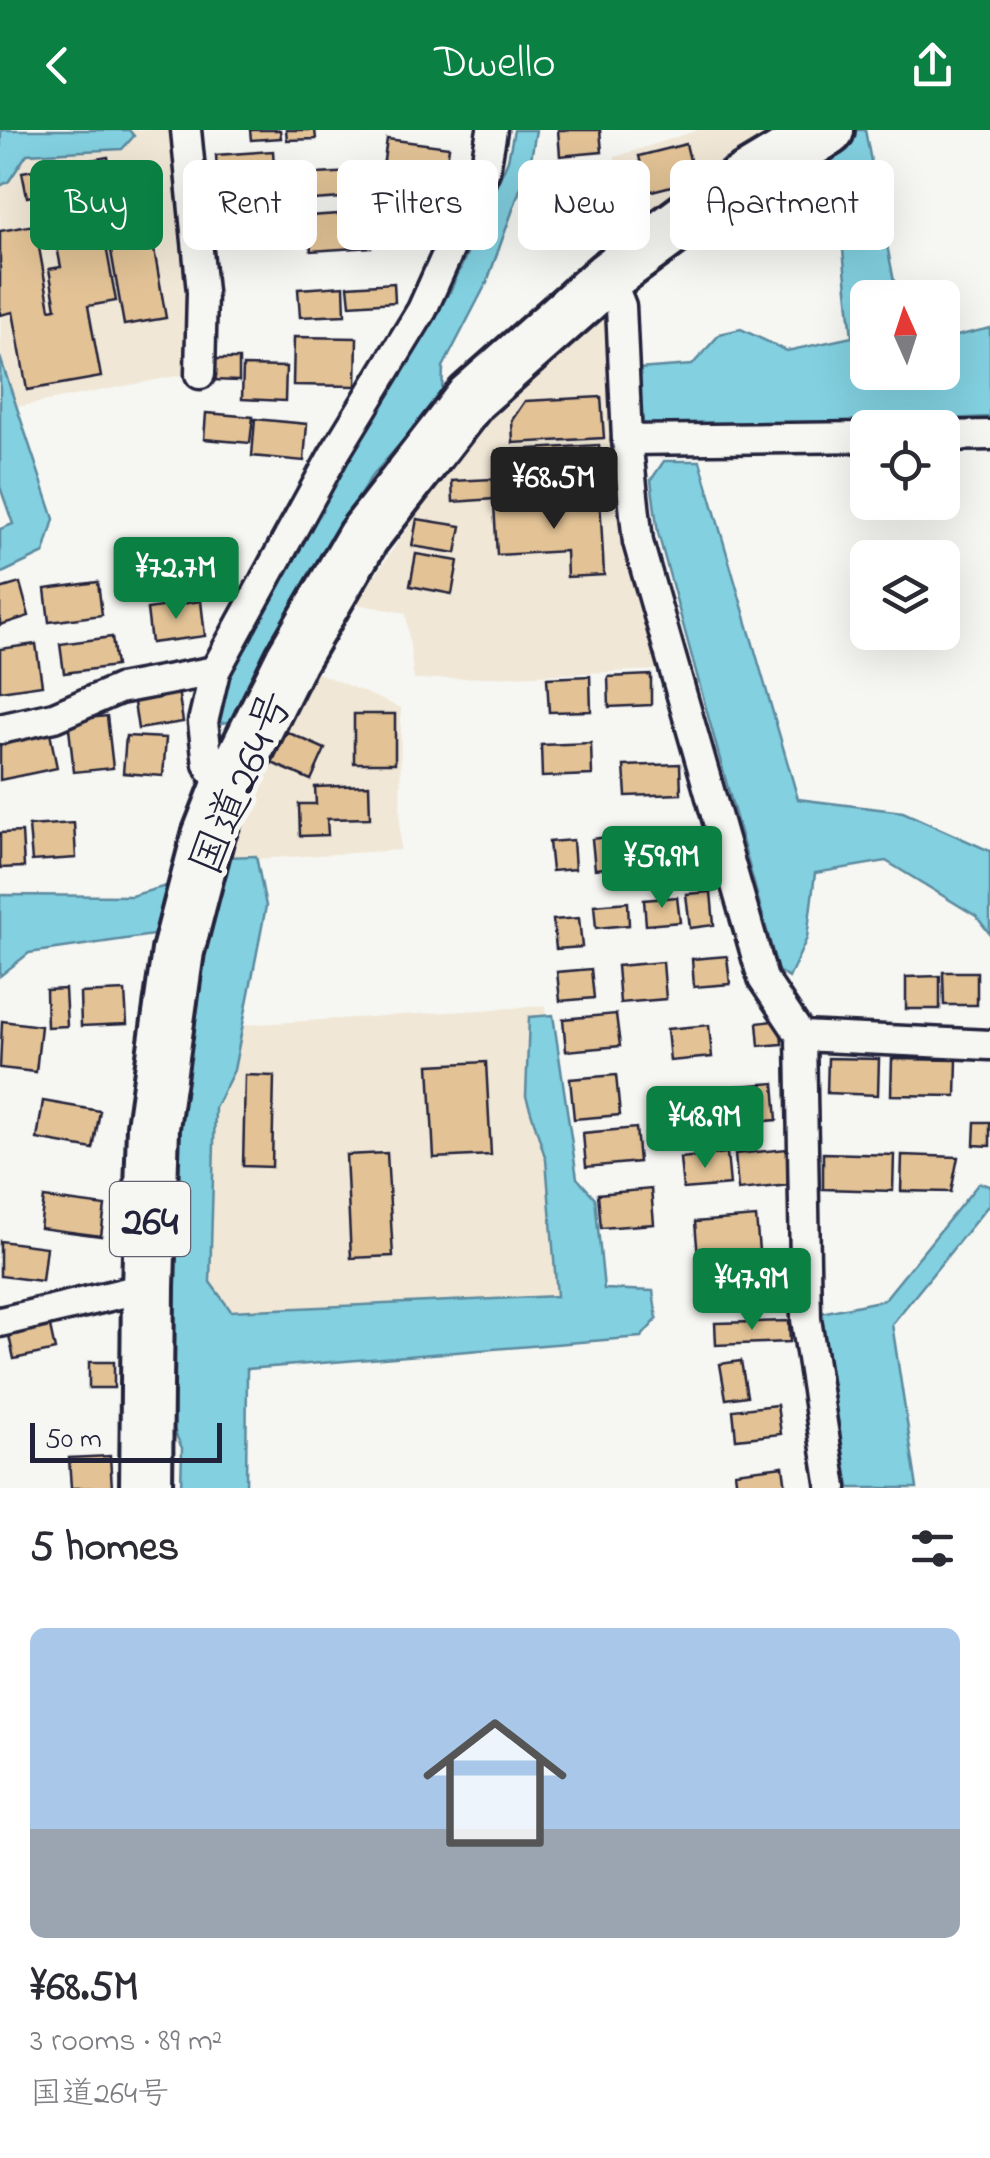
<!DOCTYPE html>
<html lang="en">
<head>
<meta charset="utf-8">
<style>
  :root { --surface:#fff; --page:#f2f2f3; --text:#2b2b33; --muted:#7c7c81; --accent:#0b8043 }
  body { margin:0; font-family:"Indie Flower","Klee One",sans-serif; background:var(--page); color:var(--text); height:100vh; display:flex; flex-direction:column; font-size:38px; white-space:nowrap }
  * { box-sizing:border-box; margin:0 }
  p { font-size:32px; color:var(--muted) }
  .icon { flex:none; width:55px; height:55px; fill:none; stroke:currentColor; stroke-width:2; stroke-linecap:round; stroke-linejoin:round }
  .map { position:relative; height:1358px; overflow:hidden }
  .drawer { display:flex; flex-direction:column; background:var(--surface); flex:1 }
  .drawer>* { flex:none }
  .banner { position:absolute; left:30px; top:30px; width:930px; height:90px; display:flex; gap:20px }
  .needle { width:65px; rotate:357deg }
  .controls { position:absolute; left:850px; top:150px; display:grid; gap:20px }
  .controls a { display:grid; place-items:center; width:110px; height:110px; border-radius:15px; background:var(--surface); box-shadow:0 10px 40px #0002; font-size:50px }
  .scale { position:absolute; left:30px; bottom:25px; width:192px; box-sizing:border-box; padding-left:10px; border:5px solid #22223b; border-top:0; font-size:28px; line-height:35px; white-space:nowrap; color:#22223b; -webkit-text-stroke:8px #f6f6f2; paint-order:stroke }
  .price { position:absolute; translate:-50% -85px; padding:0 22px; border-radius:10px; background:var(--accent); color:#fff; font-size:32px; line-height:65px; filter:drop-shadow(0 2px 5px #0008) }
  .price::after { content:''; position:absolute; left:50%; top:60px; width:30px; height:22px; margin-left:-15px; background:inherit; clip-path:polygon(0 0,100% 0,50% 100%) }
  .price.on { background:#222; color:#fff }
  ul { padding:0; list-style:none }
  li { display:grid; align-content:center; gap:20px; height:530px; padding:0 30px }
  li span { display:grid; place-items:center; height:310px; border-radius:15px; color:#555 }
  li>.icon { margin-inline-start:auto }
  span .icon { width:180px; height:180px; fill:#fffc; stroke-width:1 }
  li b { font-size:42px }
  h2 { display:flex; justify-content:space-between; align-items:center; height:120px; padding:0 30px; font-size:42px }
  .pill { padding:0 35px; border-radius:15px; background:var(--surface); box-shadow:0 10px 40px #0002; font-size:35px; line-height:90px }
  .pill.on { background:var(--accent); color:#fff }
  header { display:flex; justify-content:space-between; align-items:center; height:130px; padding:0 30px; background:var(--accent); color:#fff; font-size:45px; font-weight:600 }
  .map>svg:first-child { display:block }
  .built { fill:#f0e7d6 }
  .water { fill:#82d0e0; stroke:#5c8a9e; stroke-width:2.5 }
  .building { fill:#e3c396; stroke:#22223b; stroke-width:2.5 }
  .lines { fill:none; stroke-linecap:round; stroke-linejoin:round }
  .street-casing { stroke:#22223b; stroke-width:35 }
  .highway-casing { stroke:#22223b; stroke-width:58 }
  .street { stroke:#f6f6f2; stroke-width:28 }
  .highway { stroke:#f6f6f2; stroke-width:50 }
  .labels { text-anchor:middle; stroke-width:10; stroke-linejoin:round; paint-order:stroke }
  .shield { fill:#f6f6f2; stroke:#626272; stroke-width:2.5 }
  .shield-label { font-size:42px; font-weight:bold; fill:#22223b }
  .street-label { font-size:45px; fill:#22223b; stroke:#f6f6f2 }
</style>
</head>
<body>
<header><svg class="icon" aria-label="back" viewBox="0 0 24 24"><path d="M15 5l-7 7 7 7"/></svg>Dwello<svg class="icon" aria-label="share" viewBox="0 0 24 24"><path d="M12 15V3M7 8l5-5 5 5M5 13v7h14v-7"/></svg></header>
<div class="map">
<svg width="990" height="1358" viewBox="0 0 990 1358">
  <rect width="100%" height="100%" fill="#f6f6f2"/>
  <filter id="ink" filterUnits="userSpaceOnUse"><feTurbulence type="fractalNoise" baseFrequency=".01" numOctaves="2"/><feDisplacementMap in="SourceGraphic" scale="20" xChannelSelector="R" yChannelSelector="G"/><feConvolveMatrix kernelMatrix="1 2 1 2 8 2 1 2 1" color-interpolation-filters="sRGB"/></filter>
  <g filter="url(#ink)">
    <!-- built -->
    <g class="built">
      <polygon points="99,0 184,0 192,243 1,280 0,32"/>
      <polygon points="698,0 774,0 601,110 615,27"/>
      <polygon points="630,166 639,373 684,539 414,550 406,483 356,474 425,372 512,261"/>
      <polygon points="311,540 401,578 400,720 221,731 261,632"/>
      <polygon points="545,876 580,1178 197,1203 213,897"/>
    </g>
    <!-- water -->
    <g class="water">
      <polygon points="1,0 129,0 134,6 122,19 27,24 9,51 0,56"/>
      <polygon points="514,0 536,0 531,29 487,152 443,237 442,266 371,347 288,482 248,553 240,590 217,594 228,541 351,320 451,160 508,30"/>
      <polygon points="824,0 865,0 897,167 868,168 868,242 942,242 943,207 948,208 990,198 990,287 648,302 638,293 638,239 692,235 720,204 741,199 787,221 852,207 835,42"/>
      <polygon points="0,227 54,389 44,423 0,444 0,399 13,394 0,357"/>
      <polygon points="664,331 700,331 798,669 903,682 990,721 990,804 976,786 886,731 815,743 807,808 789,848 778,841 658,403 651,350"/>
      <polygon points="256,726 266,776 234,940 215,978 210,1152 231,1181 557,1166 546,1030 526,966 529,887 553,885 577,1048 595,1068 604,1159 653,1161 657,1189 641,1207 247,1239 246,1358 181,1358 182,1318 170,1292 167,1117 181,947 205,820 153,805 29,823 0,846 0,765 131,766 166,756 217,765 224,727"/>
      <polygon points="979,1053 990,1056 990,1077 987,1077 892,1194 917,1358 849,1358 821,1183 884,1170"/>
    </g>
    <!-- building -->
    <g class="building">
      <polygon points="250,0 280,0 281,8 251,10"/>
      <polygon points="286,0 315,0 316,9 287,10"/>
      <polygon points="558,0 600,0 602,22 560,26"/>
      <polygon points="387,9 449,17 445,45 383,37"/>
      <polygon points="686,14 695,50 648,62 639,26"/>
      <polygon points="273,21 277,84 246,86 244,55 218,57 216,25"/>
      <polygon points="108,27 114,67 68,75 65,60 27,67 22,42"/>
      <polygon points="354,42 356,67 299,71 297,45"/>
      <polygon points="147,79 166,188 124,195 105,87"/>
      <polygon points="369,82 371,117 311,121 309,86"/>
      <polygon points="35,95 50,179 56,178 49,139 61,137 55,107 103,99 116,171 88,176 101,247 27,260 13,182 0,185 0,101"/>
      <polygon points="394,153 395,172 350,175 348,156"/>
      <polygon points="344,156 345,185 300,187 298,159"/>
      <polygon points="294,207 357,208 356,256 293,255"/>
      <polygon points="212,229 239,229 239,251 211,250"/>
      <polygon points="243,236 286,237 285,271 242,269"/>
      <polygon points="601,267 604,308 513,313 512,290 525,271"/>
      <polygon points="206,283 253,287 250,313 204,309"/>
      <polygon points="255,289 307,294 304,331 252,326"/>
      <polygon points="599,315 601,361 498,366 496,321"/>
      <polygon points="493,349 494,369 453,372 452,351"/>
      <polygon points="600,369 604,445 567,447 566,421 497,425 494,374"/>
      <polygon points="417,389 461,396 456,423 412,416"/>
      <polygon points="416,424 458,431 452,464 410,456"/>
      <polygon points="175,433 178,457 142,461 139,438"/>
      <polygon points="98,452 102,485 49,492 45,459"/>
      <polygon points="20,453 29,486 0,495 0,459"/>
      <polygon points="201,471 205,506 151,513 147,479"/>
      <polygon points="112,507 116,536 64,543 60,514"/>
      <polygon points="36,514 42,555 0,561 0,519"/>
      <polygon points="651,545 651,575 609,577 608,547"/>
      <polygon points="590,546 591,581 549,582 547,548"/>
      <polygon points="178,560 183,592 138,599 133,566"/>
      <rect x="354" y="584" width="41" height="49"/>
      <polygon points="107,586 113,638 74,642 68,590"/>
      <polygon points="287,602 325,619 311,650 272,633"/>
      <polygon points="50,603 57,638 0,650 0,614"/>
      <polygon points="126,606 166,608 163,646 123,643"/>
      <polygon points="591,613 592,645 542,647 541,615"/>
      <polygon points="680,634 681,664 626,666 624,636"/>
      <polygon points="369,655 370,688 327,689 328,705 300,706 299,674 316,674 315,657"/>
      <polygon points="74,693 76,728 32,731 29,696"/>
      <polygon points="702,701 705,733 678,735 675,704"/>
      <polygon points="22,702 24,737 0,738 0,703"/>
      <polygon points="659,705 661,732 637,734 635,707"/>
      <polygon points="614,706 617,737 595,739 592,709"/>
      <polygon points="573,710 575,739 552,741 549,712"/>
      <polygon points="711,762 714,795 690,798 686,764"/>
      <polygon points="677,767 680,792 646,795 644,770"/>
      <polygon points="628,772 629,795 596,798 594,775"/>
      <polygon points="579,788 582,817 556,819 553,790"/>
      <polygon points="727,826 730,854 694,857 692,829"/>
      <polygon points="663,832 666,869 620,873 617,836"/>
      <polygon points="591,839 594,868 560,871 557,842"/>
      <polygon points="943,842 977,842 977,875 944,875"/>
      <polygon points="940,846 940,879 906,879 906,847"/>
      <polygon points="65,859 67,896 47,897 46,860"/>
      <polygon points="125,861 127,894 81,896 80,863"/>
      <polygon points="616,884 620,916 566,921 563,889"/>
      <polygon points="780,890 782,914 759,916 757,893"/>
      <polygon points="2,891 41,896 36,942 0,938"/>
      <polygon points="709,895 712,927 670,931 667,899"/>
      <polygon points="828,928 879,929 878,965 827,963"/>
      <polygon points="892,929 957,930 956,966 891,965"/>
      <polygon points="486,932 491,1025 434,1028 429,935"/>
      <polygon points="245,945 274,946 272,1037 243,1036"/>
      <polygon points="616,945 620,985 574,989 570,949"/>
      <polygon points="774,953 777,990 730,994 727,957"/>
      <polygon points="43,971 100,981 93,1019 37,1009"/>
      <polygon points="975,992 990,992 990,1016 974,1015"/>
      <polygon points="636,998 639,1032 586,1037 583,1003"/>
      <polygon points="787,1019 790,1055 738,1060 735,1024"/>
      <polygon points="387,1023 393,1126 351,1128 346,1025"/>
      <polygon points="727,1023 730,1055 683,1059 680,1028"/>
      <polygon points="823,1023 894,1025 893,1061 823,1059"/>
      <polygon points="902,1025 958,1027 951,1062 901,1061"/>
      <polygon points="651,1059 654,1094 601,1098 598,1064"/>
      <polygon points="44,1068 105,1076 101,1106 40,1098"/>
      <polygon points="756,1087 759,1121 698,1127 695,1092"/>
      <polygon points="0,1111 46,1117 42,1151 0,1146"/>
      <polygon points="789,1191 790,1212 716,1215 715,1193"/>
      <polygon points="49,1192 55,1220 14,1229 8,1201"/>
      <polygon points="741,1231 747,1266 726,1269 720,1234"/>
      <rect x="89" y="1232" width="25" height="26"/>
      <polygon points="777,1275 781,1304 736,1309 733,1280"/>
      <polygon points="110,1326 112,1358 71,1358 69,1328"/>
      <polygon points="783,1336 786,1358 737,1358 735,1342"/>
    </g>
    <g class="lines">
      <!-- street casing -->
      <g class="street-casing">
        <g id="street">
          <polyline points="186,0 202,162 200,244"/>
          <polyline points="609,146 621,176 627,310 638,412 763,849 801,906 806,1189 832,1358"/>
          <polyline points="942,306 990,305"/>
          <polyline points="627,310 868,307"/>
          <polyline points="0,599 54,587 119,559 215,541"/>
          <polyline points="225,663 208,634 203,592 215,541 333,326 422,180 485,40 492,0"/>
          <polyline points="801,906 990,915"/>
          <polyline points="0,1192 148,1157"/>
        </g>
      </g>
      <!-- highway casing -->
      <g class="highway-casing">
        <polyline id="highway" points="146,1358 148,1157 153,997 178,821 208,706 225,663 291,530 363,407 471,268 609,146 710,71 828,0"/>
      </g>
      <!-- street -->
      <use href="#street" class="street"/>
      <!-- highway -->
      <use href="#highway" class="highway"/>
    </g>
  </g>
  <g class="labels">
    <!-- shield labels -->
    <rect class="shield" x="110" y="1052" width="80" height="74" rx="8"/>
    <g class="shield-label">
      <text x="150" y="1104">264</text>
    </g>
    <!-- street labels -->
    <g class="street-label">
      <text transform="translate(239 652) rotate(-67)" y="16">国道264号</text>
    </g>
  </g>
</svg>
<div class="controls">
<a><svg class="needle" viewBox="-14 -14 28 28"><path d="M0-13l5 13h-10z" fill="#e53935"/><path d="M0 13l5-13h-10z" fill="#7c7c81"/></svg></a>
<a><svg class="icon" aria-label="locate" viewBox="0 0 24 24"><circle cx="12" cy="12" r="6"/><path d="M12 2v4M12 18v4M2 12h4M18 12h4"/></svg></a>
<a><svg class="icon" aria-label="layers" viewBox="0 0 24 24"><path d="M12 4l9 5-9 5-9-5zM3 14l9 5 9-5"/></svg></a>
</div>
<div class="scale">50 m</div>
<b class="price on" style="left:554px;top:402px">¥68.5M</b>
<b class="price" style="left:176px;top:492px">¥72.7M</b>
<b class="price" style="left:662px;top:781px">¥59.9M</b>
<b class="price" style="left:705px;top:1041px">¥48.9M</b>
<b class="price" style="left:752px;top:1203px">¥47.9M</b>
<div class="banner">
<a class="pill on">Buy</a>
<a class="pill">Rent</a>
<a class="pill">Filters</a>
<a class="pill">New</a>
<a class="pill">Apartment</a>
</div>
</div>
<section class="drawer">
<h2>5 homes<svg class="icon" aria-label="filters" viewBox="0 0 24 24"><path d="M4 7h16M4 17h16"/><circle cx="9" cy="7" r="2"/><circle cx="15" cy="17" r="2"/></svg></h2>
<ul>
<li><span style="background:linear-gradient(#a9c7e8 65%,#9aa5b1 0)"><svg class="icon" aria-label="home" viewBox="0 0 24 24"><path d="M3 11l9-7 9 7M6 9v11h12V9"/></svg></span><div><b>¥68.5M</b><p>3 rooms · 89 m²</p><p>国道264号</p></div></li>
</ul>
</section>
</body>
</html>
